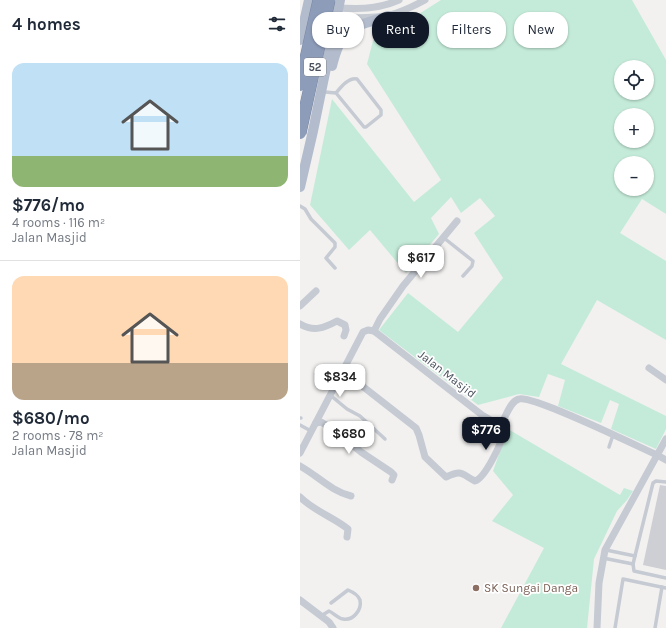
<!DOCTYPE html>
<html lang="en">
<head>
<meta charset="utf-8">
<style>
  :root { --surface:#fff; --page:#f6f6f7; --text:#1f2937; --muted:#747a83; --line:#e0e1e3; --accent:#111827 }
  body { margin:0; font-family:Karla,sans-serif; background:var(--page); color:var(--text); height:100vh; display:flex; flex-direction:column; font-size:15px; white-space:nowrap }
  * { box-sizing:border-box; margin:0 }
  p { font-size:13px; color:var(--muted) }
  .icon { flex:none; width:22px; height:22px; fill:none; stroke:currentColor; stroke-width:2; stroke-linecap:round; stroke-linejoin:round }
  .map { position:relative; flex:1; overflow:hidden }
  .drawer { display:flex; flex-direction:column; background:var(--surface); width:300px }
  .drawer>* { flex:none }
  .banner { position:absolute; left:12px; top:12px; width:294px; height:36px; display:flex; gap:8px }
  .controls { position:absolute; left:314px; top:60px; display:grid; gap:8px }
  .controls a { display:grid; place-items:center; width:40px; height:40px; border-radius:50%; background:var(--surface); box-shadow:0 1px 3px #0004; font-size:20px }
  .price { position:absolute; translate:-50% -34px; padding:0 9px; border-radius:8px; background:#fff; color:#222; font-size:13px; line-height:26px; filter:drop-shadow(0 1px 2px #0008) }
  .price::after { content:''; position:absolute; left:50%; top:24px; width:12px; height:9px; margin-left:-6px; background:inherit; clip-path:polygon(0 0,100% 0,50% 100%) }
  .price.current { background:var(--accent); color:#fff }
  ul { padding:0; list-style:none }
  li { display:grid; align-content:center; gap:8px; height:212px; padding:0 12px }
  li+li { border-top:1px solid var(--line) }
  li span { display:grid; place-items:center; height:124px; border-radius:12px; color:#555 }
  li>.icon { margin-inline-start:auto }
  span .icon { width:72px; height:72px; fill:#fffc; stroke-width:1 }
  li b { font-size:17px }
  h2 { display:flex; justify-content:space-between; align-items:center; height:48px; padding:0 12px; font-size:17px }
  .pill { padding:0 14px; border-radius:16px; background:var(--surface); box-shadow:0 1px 3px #0004; font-size:14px; line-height:36px }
  .pill.current { background:var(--accent); color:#fff }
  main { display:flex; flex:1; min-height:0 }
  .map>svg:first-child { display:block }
  .green { fill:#c4ebd9; fill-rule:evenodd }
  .building { fill:#cecfd4 }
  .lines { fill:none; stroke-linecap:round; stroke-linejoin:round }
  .lane { stroke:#c5cad3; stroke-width:3.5 }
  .street { stroke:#c5cad3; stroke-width:7 }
  .primary { stroke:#b3bccc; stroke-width:10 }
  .highway-bridge-casing { stroke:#7987a5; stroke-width:13; stroke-linecap:butt }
  .highway-bridge { stroke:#8d9cb9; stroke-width:12 }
  .education-dot { fill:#8d6e63; stroke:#fff; stroke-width:1.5 }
  .labels { text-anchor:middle; stroke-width:3.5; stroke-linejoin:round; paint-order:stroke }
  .shield { fill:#fff; stroke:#80858d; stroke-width:1 }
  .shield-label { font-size:11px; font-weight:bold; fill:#4a515c }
  .street-label { font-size:12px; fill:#4a515c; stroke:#fff }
  .education-label { font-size:12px; fill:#785e54; stroke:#fff; text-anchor:start }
</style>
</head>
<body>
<main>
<section class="drawer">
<h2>4 homes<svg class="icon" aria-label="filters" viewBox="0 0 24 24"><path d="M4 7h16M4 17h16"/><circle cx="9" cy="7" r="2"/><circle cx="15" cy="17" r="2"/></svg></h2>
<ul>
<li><span style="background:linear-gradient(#bfe0f5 75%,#8fb573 0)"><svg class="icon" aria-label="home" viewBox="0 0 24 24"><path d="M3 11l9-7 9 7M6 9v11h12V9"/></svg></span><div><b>$776/mo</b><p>4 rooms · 116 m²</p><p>Jalan Masjid</p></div></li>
<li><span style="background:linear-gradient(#ffd9b3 70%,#b9a48a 0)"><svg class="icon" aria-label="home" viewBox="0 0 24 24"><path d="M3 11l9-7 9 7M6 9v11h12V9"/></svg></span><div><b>$680/mo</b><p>2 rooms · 78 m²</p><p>Jalan Masjid</p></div></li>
</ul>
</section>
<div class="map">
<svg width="366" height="628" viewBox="0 0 366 628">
  <rect width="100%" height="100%" fill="#f2f1f0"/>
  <!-- green -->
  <g class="green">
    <path d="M141 0H332L366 60V214L342 199 320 233 366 261V340L297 300 261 364 366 416V429L356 449 311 429 319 404 310 400 301 423 258 406 265 380 248 374 239 397 219 394 178 405 79 330 108 293 158 332 203 278 174 233 195 216 180 198 161 213 151 197 131 218 139 234 106 273 70 230 49 250 10 205 32 99 114 202 141 180 67 64 75 33 103 24ZM321 67H347V93H321ZM321 115H347V141H321ZM321 163H347V189H321Z"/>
    <polygon points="208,429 320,495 324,488 333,491 327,500 317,511 294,559 287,628 201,628 244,548 192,521 213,495 193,471"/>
  </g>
  <!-- building -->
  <polygon class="building" points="360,485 366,486 366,570 343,565"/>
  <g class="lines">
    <!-- lane -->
    <g class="lane">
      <path d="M25 92 36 93C41 87 49 77 57 79L81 110V115L66 127H64L36 93"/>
      <polyline points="0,206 5,209 11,219 35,243 35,247 26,258 35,268"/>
      <polyline points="144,238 173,261 172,266 163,276"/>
      <polyline points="16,374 19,378 34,387"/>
      <polyline points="30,395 47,409 60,416 85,439"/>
      <polyline points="0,418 1,418"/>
      <polyline points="0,425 11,431"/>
      <polyline points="309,447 313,435"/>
      <polyline points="366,482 356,481 353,483 333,564 334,571 366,578"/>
      <polyline points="306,550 335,556"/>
      <polyline points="303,558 333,564"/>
      <path d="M21 616 29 611C34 613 37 618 43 619 53 621 62 610 60 600 58 595 53 592 48 590L31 603"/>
      <polyline points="315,628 323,579 366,588"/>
      <polyline points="355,628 362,587"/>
    </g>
    <!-- street -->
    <g class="street">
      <path d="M34 7C56 10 79 9 99 0"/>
      <path d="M32 17C50 18 73 19 90 15 102 12 114 6 125 0"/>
      <polyline points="0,306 16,291"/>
      <path d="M0 324C14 332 24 328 37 321L45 325 46 330 44 336"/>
      <polyline points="74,331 80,319 103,286 157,221"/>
      <polyline points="349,368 366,380"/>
      <path d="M43 371 116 428 119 435 125 457 146 477C163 469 161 474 175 481 185 478 202 443 203 433 203 430 202 427 201 424"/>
      <polyline points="16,423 21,422 31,428 61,452 91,472 94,475 92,480"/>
      <path d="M0 453 63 332 68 330 74 331 182 415 199 425 201 424C206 417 210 401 219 399 233 395 337 446 357 455L366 460"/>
      <path d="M0 466C18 476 31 491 51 496"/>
      <path d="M0 497C14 511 33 517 48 529L47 537"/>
      <polyline points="0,600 29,622 33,628"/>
      <polyline points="297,628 299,583 305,550 366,439"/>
    </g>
    <!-- primary -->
    <g class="primary">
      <polyline points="0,40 9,0"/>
      <path d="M32 66C42 25 52 28 88 16"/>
      <polyline points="0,187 13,131 40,0"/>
    </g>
    <!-- highway-bridge casing -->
    <g class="highway-bridge-casing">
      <g id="highway-bridge">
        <polyline points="0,85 19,0"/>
        <polyline points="0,133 29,0"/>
      </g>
    </g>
    <!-- highway-bridge -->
    <use href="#highway-bridge" class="highway-bridge"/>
  </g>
  <!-- markers -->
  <circle class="education-dot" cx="176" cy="588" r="4"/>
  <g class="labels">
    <!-- shield labels -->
    <rect class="shield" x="4" y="58" width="22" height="18" rx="3"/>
    <g class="shield-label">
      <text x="15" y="71">52</text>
    </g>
    <!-- street labels -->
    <g class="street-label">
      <text transform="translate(147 374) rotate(38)" y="4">Jalan Masjid</text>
    </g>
    <!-- education labels -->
    <g class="education-label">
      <text x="184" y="592">SK Sungai Danga</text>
    </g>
  </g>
</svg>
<div class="controls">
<a><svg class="icon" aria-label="locate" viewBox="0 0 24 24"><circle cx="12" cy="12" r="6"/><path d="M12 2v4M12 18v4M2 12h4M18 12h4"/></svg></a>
<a>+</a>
<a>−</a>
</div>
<b class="price" style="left:121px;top:279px">$617</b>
<b class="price" style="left:40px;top:398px">$834</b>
<b class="price current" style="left:186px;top:451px">$776</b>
<b class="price" style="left:49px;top:455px">$680</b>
<div class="banner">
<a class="pill">Buy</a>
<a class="pill current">Rent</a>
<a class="pill">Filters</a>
<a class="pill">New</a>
</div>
</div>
</main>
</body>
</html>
